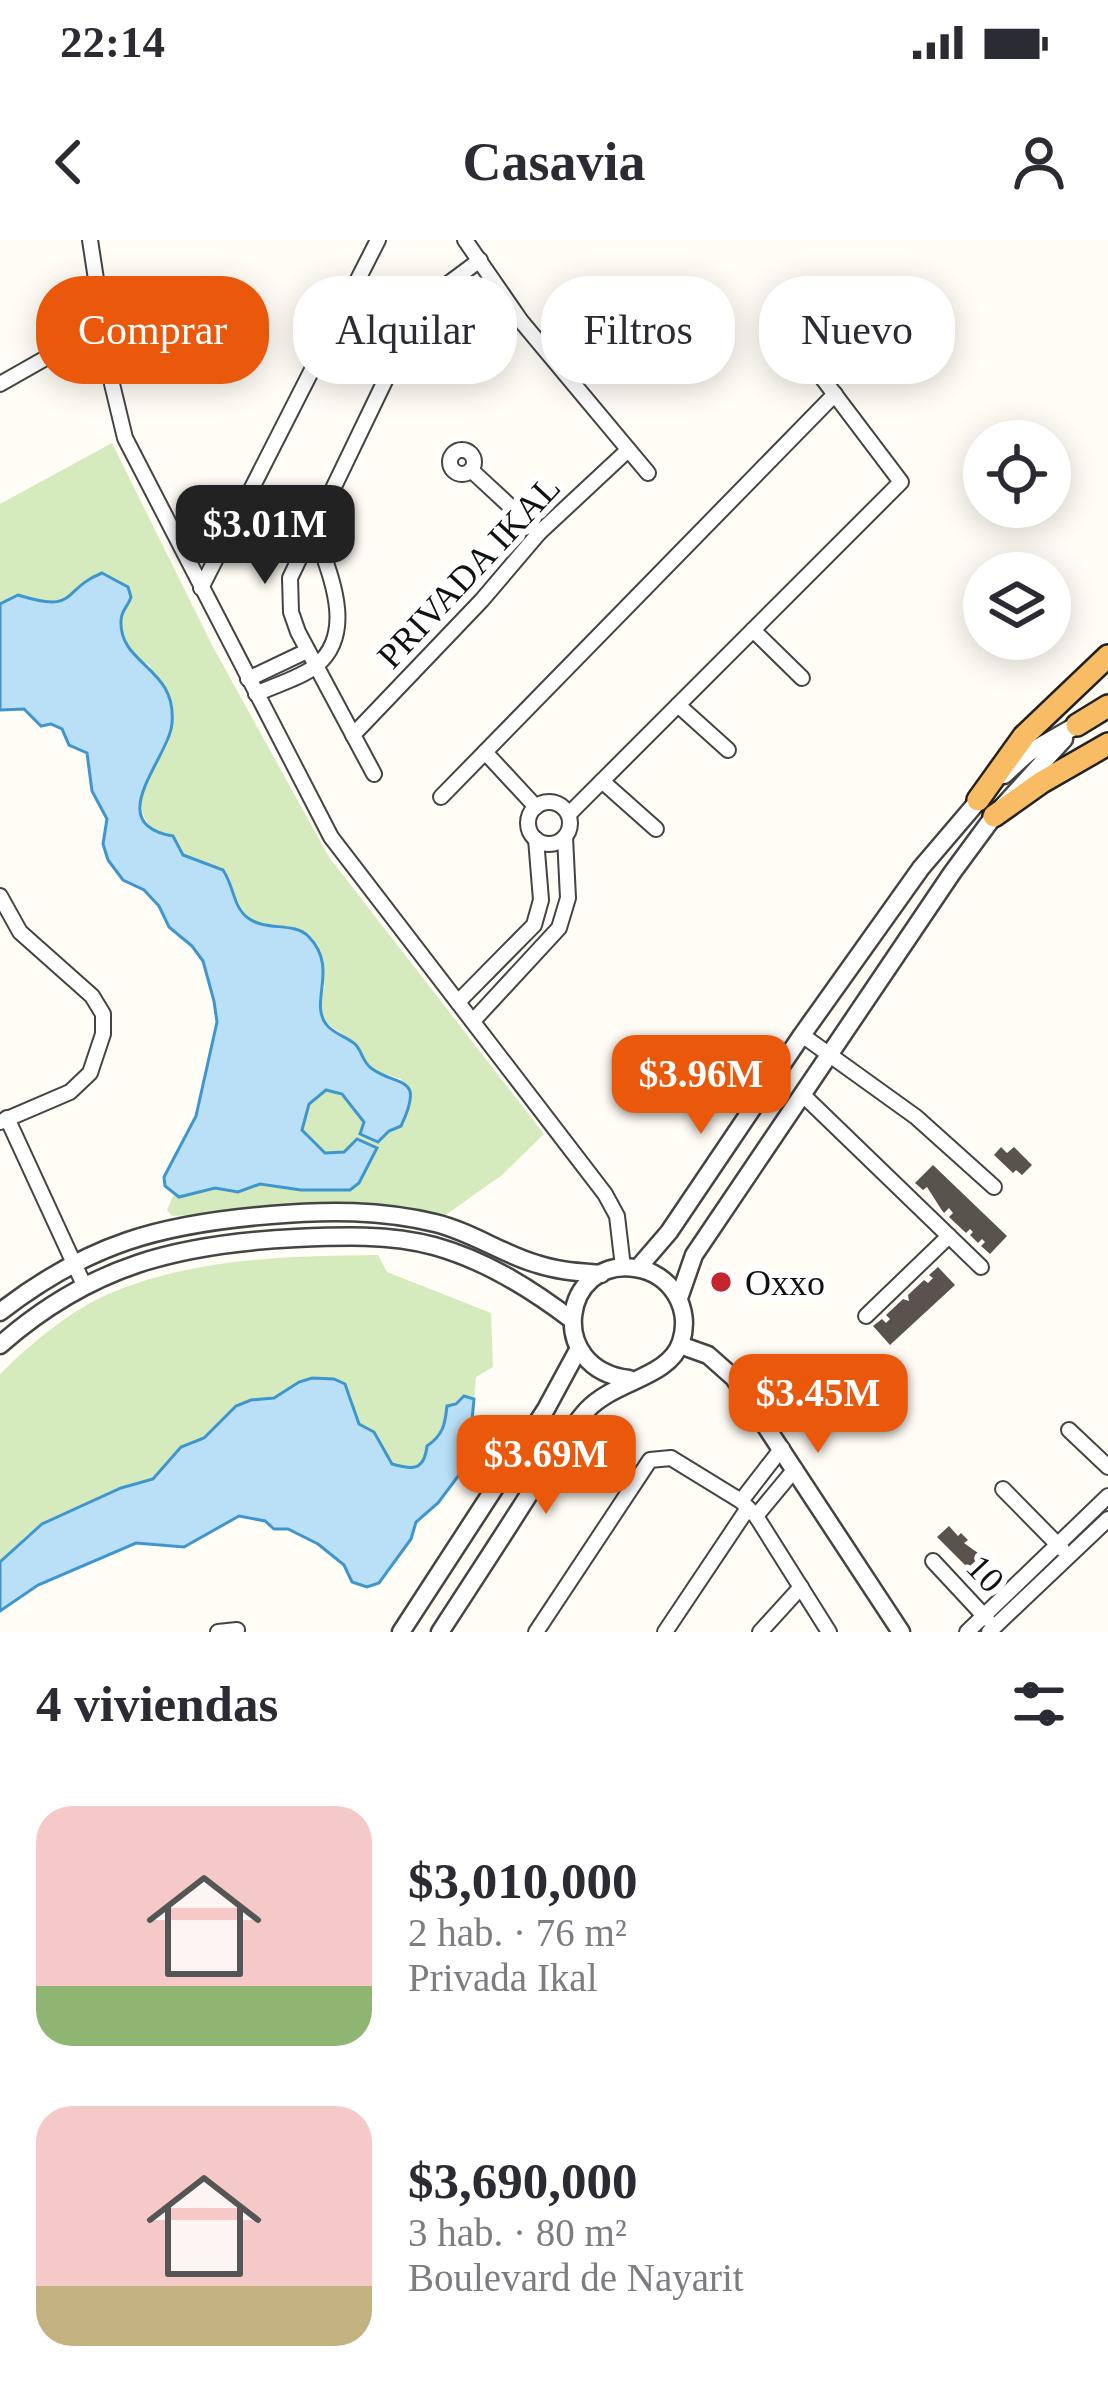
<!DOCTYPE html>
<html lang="es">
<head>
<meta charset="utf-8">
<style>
  :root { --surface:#fff; --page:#f2f2f3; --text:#2b2b33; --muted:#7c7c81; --accent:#ea580c }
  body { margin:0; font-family:"Times New Roman",serif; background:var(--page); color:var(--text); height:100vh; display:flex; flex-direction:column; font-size:45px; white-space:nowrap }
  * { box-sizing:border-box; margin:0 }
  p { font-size:39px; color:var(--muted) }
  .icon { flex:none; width:66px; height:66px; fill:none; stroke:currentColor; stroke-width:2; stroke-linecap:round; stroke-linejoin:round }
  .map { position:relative; height:1392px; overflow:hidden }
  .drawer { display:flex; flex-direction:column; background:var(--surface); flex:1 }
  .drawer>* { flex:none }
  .guide { position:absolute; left:36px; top:36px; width:1038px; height:108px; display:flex; gap:24px }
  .controls { position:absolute; left:963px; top:180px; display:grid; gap:24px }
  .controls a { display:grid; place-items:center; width:108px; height:108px; border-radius:50%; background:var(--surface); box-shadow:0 6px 30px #0003; font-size:60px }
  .price { position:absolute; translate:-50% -102px; padding:0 27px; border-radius:24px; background:var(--accent); color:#fff; font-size:39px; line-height:78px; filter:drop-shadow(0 3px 6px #0008) }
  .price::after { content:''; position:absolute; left:50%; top:72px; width:36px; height:27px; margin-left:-18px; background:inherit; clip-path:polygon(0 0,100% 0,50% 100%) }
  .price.selected { background:#222; color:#fff }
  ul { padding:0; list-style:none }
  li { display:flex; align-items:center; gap:36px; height:300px; padding:0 36px }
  li span { display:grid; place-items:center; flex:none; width:336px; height:240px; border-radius:36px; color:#555 }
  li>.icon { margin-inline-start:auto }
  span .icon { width:144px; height:144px; fill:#fffc; stroke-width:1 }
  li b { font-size:51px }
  h2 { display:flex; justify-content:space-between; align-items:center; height:144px; padding:0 36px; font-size:51px }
  .chip { padding:0 42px; border-radius:48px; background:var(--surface); box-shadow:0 6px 30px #0003; font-size:42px; line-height:108px }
  .chip.selected { background:var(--accent); color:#fff }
  .status { display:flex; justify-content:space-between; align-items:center; height:84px; padding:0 60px; background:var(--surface); direction:ltr }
  .status svg { height:33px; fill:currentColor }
  header { display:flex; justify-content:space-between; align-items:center; height:156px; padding:0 36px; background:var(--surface); font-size:54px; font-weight:600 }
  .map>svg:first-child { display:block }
  .green { fill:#d5ebbd }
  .water { fill:#b9e0f7; stroke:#3f96cf; stroke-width:3 }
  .building { fill:#5a524d }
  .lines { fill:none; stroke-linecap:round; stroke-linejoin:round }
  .minor-casing { stroke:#444; stroke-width:18 }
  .tertiary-casing { stroke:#444; stroke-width:21 }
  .trunk-casing { stroke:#222; stroke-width:26 }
  .minor { stroke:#fff; stroke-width:14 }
  .tertiary { stroke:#fff; stroke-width:16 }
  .trunk { stroke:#f7bc64; stroke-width:21 }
  .poi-dot { fill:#c4262e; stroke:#fff; stroke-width:4.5 }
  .labels { text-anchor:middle; stroke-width:12; stroke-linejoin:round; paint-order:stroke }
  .street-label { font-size:36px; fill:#111; stroke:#fff }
  .poi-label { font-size:36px; fill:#111; stroke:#fff; text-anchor:start }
</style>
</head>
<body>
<div class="status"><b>22:14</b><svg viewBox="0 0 49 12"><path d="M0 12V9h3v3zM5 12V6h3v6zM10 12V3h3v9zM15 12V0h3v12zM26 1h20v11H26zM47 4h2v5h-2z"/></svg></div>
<header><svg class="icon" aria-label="back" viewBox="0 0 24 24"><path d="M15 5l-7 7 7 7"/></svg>Casavia<svg class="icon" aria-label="person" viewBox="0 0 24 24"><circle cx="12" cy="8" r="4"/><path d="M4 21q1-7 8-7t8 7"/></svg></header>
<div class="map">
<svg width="1108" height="1392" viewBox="0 0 1108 1392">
  <rect width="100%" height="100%" fill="#fffdf5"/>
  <!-- green -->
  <g class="green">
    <path d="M112 203 213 407 329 617 544 894 502 935 440 979 363 964 172 976 167 970 173 956 216 948 238 952 260 944 301 950 359 943 376 908C339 907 329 927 302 890L309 864 327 850C346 855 355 864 364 882L361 894 402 839C366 829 377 832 356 807 337 783 309 788 325 746L278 689C230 683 245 650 214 627 206 621 197 621 188 616 172 609 145 588 142 570 136 541 159 525 169 501L150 425C125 415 118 397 122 371L69 359 51 363 18 355 0 364V264Z"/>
    <path d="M378 1015 387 1032 491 1073 493 1127 476 1137 474 1159 469 1156 447 1166 444 1187 418 1229C378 1232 390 1199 359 1184L351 1155 334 1139 299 1142 274 1158 236 1166 204 1198 181 1207 153 1239 85 1264 28 1294 0 1322V1134C31 1104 64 1075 104 1056 189 1018 286 1016 378 1015Z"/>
  </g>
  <!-- water -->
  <g class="water">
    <path d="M102 333 128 347 131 357C128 367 121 370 121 381 119 425 177 427 172 483 170 517 100 584 173 596L183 615 223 630C234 646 233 667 248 678 267 692 294 681 309 697 339 728 309 762 326 784 333 794 348 797 356 805 362 812 363 822 371 828 397 848 426 833 401 886L389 891 378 902 360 894 364 882 342 854 326 850 309 864 302 890 325 913 344 912 357 899 377 908 359 943 350 950H301L260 944 238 952 215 948 179 957 165 946 164 937 196 876 217 782 214 761 203 721 192 706 169 687 159 666 144 650 123 640 108 620 103 604 107 579 92 551 87 513 69 505 62 489 51 484 41 486 24 469 0 470V364L18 355C79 374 60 350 102 333Z"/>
    <path d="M312 1138 334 1139 345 1144 359 1184 374 1192 392 1224C413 1230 424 1231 427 1206 443 1195 445 1185 447 1166L456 1164 464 1156 474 1159 469 1212 459 1235 438 1263 416 1282 411 1299 379 1343 367 1347 352 1342 344 1325 318 1304 288 1289H274L265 1281 239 1276 184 1307 136 1303 38 1345 0 1371V1322L42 1284 121 1248 153 1239 181 1207 204 1198 236 1166 251 1160 274 1158 299 1142Z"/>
  </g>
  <!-- building -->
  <g class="building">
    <polygon points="1001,907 1007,913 1014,907 1032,925 1022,935 1016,930 1013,933 994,915"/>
    <polygon points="933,925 1007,996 990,1014 981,1006 985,1002 982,999 978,1003 970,995 973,992 970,989 966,993 949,977 953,973 949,968 944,973 941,969 927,947 923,950 915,943"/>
    <polygon points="938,1027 955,1045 890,1105 873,1086 882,1079 886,1083 890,1079 886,1075 903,1059 909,1061 908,1055 924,1040 928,1043 933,1038 929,1035"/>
    <polygon points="949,1286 958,1296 961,1293 968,1300 964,1303 985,1318 971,1331 937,1297"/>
  </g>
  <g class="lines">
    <!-- minor casing -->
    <g class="minor-casing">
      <g id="minor">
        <polyline points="90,0 112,144 125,198 331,597 605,954 617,976 623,1027"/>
        <polyline points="465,0 521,81 648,233"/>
        <polyline points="0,144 67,106"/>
        <circle cx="462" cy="222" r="12"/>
        <polyline points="471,230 539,293"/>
        <polyline points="201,348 378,0"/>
        <polyline points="753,390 802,438"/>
        <polyline points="248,439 307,411"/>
        <path d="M256 454C275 445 301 438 317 425 358 390 327 329 314 288"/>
        <polyline points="678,465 728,510"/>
        <polyline points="353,495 482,360 539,293 628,210"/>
        <polyline points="485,512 536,567"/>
        <polyline points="374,534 298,392 291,372 290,338 408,93 441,49 480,20"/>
        <polyline points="602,541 656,589"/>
        <polyline points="441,557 835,154"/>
        <circle cx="549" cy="583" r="21"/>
        <polyline points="569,574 901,242 811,123"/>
        <polyline points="0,656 20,692 92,756 103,774 103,794 90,833 70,852 0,882"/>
        <polyline points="458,762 534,685 541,660 536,599"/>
        <polyline points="473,781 559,688 568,658 565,597"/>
        <polyline points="802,795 916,877 994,947"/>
        <polyline points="802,854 981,1027"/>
        <polyline points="7,878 84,1045"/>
        <polyline points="866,1076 949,996"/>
        <polyline points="1069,1190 1108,1227"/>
        <polyline points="1003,1249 1062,1309"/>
        <polyline points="741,1261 782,1208"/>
        <polyline points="756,1276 795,1229"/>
        <polyline points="933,1321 987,1379"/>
        <polyline points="218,1392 237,1390"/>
        <polyline points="536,1392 650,1220 671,1218 741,1261 756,1276 829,1392"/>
        <polyline points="665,1392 748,1268"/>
        <polyline points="760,1392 801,1347"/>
        <polyline points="967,1392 1108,1256"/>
        <polyline points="989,1392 1108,1279"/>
      </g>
    </g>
    <!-- tertiary casing -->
    <g class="tertiary-casing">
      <g id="tertiary">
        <polyline points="1004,535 1028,513 1077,485"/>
        <polyline points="638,1028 669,992 802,795 921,628 985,553"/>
        <polyline points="679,1058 694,1015 952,633 994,576 1064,499"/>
        <path d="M0 1072C89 1003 161 984 271 975 327 970 381 970 435 983 472 992 502 1014 537 1024 558 1031 579 1032 601 1034"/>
        <path d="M0 1105C91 1025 178 1004 296 998 342 996 389 994 434 1006 485 1020 530 1048 572 1080"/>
        <polyline points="680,1105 708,1115 734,1138 901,1392"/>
        <polyline points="401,1392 546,1169 578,1110"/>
        <path d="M440 1392C472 1343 504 1294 535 1245 552 1220 567 1192 587 1170 615 1140 669 1138 681 1102 692 1068 671 1033 635 1028 562 1017 545 1129 629 1139"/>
      </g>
    </g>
    <!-- trunk casing -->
    <g class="trunk-casing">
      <g id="trunk">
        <polyline points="1077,485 1108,466"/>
        <polyline points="978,560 1024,496 1108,416"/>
        <polyline points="994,576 1042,542 1108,504"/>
      </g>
    </g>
    <!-- minor -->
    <use href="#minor" class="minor"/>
    <!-- tertiary -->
    <use href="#tertiary" class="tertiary"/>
    <!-- trunk -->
    <use href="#trunk" class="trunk"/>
  </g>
  <!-- markers -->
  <circle class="poi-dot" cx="721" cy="1042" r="12"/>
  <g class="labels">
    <!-- street labels -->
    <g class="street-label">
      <text transform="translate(468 331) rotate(-47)" y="13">PRIVADA IKAL</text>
      <text transform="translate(986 1333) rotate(47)" y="13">10</text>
    </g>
    <!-- poi labels -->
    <g class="poi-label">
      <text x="745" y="1055">Oxxo</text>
    </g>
  </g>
</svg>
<div class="controls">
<a><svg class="icon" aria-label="locate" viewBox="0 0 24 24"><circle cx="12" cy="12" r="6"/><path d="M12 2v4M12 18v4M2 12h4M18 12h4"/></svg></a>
<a><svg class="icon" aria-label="layers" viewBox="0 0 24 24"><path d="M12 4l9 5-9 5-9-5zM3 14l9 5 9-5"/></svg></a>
</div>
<b class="price selected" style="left:265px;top:347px">$3.01M</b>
<b class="price" style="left:701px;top:897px">$3.96M</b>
<b class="price" style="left:818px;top:1216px">$3.45M</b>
<b class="price" style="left:546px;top:1277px">$3.69M</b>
<div class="guide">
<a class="chip selected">Comprar</a>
<a class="chip">Alquilar</a>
<a class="chip">Filtros</a>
<a class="chip">Nuevo</a>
</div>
</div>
<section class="drawer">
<h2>4 viviendas<svg class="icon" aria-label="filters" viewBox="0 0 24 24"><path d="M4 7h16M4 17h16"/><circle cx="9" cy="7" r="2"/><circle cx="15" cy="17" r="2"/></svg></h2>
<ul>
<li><span style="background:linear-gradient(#f6c9c9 75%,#8fb573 0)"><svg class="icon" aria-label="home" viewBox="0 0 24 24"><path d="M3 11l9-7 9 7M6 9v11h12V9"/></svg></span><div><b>$3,010,000</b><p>2 hab. · 76 m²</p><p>Privada Ikal</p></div></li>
<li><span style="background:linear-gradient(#f6c9c9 75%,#c2b280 0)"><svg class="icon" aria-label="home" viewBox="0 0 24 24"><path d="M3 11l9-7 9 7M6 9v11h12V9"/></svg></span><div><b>$3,690,000</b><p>3 hab. · 80 m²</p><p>Boulevard de Nayarit</p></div></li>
</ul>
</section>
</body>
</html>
